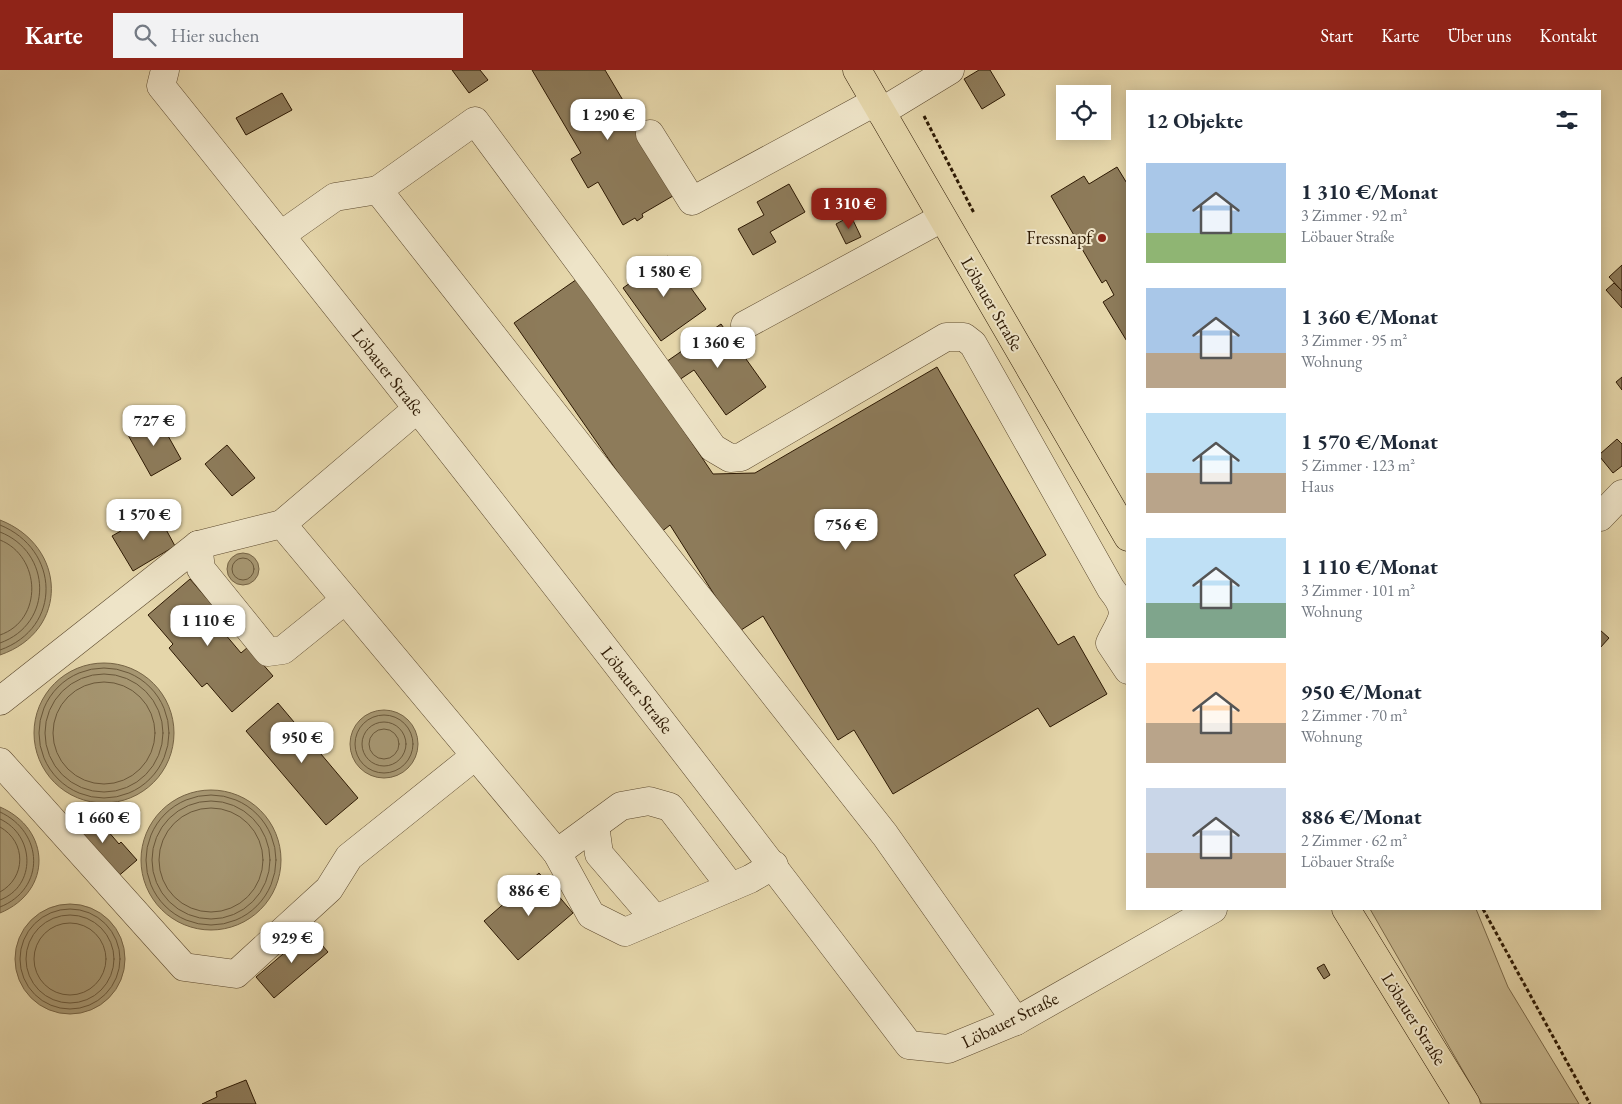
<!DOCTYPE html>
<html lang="de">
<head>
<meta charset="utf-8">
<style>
  :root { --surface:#fff; --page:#f2f2f3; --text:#1f2937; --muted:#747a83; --accent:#8f2418 }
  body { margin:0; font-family:"EB Garamond",serif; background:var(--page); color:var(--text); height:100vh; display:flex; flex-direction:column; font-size:19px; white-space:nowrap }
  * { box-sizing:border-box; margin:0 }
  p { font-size:16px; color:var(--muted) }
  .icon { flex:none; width:28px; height:28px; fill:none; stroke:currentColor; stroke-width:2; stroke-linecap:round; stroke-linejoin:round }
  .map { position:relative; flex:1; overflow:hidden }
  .drawer { position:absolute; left:1126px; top:20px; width:475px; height:820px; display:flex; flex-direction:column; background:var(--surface); border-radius:0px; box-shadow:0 2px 12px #0003 }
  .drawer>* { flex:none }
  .controls { position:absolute; left:1056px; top:15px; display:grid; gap:10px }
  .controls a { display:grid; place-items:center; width:55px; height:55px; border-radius:0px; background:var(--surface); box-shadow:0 2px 12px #0003; font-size:25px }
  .price { position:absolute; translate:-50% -42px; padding:0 11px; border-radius:10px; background:#fff; color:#222; font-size:16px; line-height:32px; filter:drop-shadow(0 1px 2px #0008) }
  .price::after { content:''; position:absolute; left:50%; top:30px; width:15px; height:11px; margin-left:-8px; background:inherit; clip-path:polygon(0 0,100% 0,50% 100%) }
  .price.on { background:var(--accent); color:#fff }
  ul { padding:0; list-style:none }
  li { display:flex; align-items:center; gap:15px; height:125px; padding:0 20px }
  li span { display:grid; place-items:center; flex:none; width:140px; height:100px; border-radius:0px; color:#555 }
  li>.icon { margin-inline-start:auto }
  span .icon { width:60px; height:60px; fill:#fffc; stroke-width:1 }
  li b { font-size:21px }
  h2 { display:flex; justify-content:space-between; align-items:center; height:60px; padding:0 20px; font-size:21px }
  header { display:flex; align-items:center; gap:30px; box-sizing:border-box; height:70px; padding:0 25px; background:var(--accent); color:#fff }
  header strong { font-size:24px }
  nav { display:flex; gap:28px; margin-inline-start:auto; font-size:18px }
  .search { width:350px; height:45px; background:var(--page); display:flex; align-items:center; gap:12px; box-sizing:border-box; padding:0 18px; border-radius:0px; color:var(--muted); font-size:19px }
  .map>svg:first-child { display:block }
  .green { fill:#c6b68e; stroke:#7a6848 }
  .water { fill:#a69671; stroke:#766445 }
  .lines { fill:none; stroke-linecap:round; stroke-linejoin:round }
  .shore { stroke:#6a583a; stroke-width:1 }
  .building { fill:#8d7b5a; stroke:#2d1903 }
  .minor-casing { stroke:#5b482d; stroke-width:29 }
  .major-casing { stroke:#2d1903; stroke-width:29 }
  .path { stroke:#2d1903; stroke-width:3; stroke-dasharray:4 2.5; stroke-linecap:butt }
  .minor { stroke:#eee4c8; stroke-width:28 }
  .major { stroke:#e5d6aa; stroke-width:28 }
  .poi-dot { fill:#8f2418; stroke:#eee4c8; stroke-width:2 }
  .labels { text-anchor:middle; stroke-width:4; stroke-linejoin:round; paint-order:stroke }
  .poi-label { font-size:18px; fill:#2d1903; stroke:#eee4c8; text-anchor:end }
  .street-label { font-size:18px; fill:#2d1903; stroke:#eee4c8 }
</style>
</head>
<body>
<header>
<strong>Karte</strong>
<div class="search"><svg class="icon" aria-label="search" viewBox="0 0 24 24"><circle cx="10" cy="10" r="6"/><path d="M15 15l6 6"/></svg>Hier suchen</div>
<nav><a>Start</a><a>Karte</a><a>Über uns</a><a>Kontakt</a></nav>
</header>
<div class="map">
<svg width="1622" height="1034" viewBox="0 0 1622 1034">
  <rect width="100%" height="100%" fill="#e5d6aa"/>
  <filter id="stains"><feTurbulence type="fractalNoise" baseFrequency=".004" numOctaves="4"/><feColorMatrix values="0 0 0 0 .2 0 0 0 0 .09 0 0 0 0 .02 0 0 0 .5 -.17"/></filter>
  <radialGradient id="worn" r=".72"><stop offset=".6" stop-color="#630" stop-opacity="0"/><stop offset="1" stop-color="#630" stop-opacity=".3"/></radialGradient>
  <!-- green -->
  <polygon class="green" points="1370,839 1476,839 1508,917 1579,1034 1482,1034"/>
  <!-- water -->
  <g class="water">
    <path d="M0 450C67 476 70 561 0 585Z"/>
    <circle cx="243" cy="499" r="16"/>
    <circle cx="104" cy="663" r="70"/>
    <circle cx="384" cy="674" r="34"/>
    <circle cx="211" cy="790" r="70"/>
    <path d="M0 737C51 759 53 821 0 843Z"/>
    <circle cx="70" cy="889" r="55"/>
  </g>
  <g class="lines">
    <!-- shore -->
    <g class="shore">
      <path d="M0 455C60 479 63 558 0 580"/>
      <path d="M0 462C52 482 54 554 0 573"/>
      <path d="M0 470C41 486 44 550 0 565"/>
      <circle cx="243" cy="499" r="11"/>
      <circle cx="104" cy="663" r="65"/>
      <circle cx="104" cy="663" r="59"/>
      <circle cx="104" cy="663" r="51"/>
      <circle cx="384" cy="674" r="29"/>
      <circle cx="384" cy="674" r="22"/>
      <circle cx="384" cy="674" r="15"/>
      <circle cx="211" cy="790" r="65"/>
      <circle cx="211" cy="790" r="59"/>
      <circle cx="211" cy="790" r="52"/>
      <path d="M0 742C44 762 46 819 0 837"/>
      <path d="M0 749C35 765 37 816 0 830"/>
      <path d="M0 757C27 772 26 808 0 822"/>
      <circle cx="70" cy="889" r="50"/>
      <circle cx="70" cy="889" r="44"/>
      <circle cx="70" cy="889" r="36"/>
    </g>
  </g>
  <!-- building -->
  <g class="building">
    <polygon points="452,0 480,0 488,10 469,23"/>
    <polygon points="532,0 605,0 678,123 642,144 643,147 637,151 635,148 623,155 598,112 588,118 571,89 581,83"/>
    <polygon points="979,0 990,0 1005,25 982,39 964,9"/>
    <polygon points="282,23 292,40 246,65 236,48"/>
    <polygon points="1117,97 1128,115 1128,273 1103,232 1114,225 1106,210 1102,213 1051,126 1084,106 1089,114"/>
    <polygon points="789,114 805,142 770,162 776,172 753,185 738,159 764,145 757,132"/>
    <polygon points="851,146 861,167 846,174 836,154"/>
    <polygon points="668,186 706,239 661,271 623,218"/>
    <polygon points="1622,195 1622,221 1609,207"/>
    <polygon points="580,207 713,404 755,403 937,297 1046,485 1014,505 1058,575 1074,566 1107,624 1050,657 1038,638 893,724 854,660 838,670 763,546 738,562 670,455 660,463 514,253"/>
    <polygon points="1614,213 1622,221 1622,238 1606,220"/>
    <polygon points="721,254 766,317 726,345 694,300 676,312 663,294"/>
    <polygon points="1622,307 1622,320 1616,312"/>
    <polygon points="158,348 181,389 151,406 128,365"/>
    <polygon points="1617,369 1622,374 1622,396 1613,403 1600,387 1600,384"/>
    <polygon points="227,375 255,408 232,426 205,394"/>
    <polygon points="156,441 175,476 133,501 112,466"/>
    <polygon points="190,509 215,538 208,544 241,583 248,577 273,606 232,642 207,613 202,617 169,578 173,574 148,545"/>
    <polygon points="1600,560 1609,568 1600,578"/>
    <polygon points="278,633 358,728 326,755 246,661"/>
    <polygon points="89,739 119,774 121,772 137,790 115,809 69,755"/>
    <polygon points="539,803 573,843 518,890 484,851"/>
    <polygon points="310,861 328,882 274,928 256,907"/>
    <polygon points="1324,894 1330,905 1324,909 1317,898"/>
    <polygon points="246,1010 256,1034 202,1034 217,1027 216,1022"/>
  </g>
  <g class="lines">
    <!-- minor casing -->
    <g class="minor-casing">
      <g id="minor">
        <path d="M165 0 161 16C415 332 664 652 909 975L948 979 1016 951 1213 839"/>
        <polyline points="881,42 950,0"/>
        <polyline points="650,64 692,131 875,32"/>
        <path d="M378 120 475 51 600 220 713 378 730 388 741 387 946 267H964L973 274 1111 519C1131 544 1122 548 1110 573L1128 600"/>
        <polyline points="281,165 335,127 378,120 885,765 1016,951"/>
        <polyline points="745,255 942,148"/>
        <polyline points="417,339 282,454 557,783 591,845 625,862 750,809 774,795"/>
        <polyline points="1600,447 1622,424"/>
        <polyline points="198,475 201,499 268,582 283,580 345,530"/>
        <polyline points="0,631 198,475 282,454"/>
        <polyline points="0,692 184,897 236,904 329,819 349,787 475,686"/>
        <polyline points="595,755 599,784 655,849"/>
        <polyline points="557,783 621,736 649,731 670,737 731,817"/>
      </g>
    </g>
    <!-- major casing -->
    <g class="major-casing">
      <g id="major">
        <polyline points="857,0 1128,467"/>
        <polyline points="1346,839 1466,1034"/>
      </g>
    </g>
    <!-- path -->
    <g class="path">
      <polyline points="924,46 974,143"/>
      <polyline points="1483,839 1590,1034"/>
    </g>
    <!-- minor -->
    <use href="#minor" class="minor"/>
    <!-- major -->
    <use href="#major" class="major"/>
  </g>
  <!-- markers -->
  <circle class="poi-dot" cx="1102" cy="168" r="5"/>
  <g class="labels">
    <!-- poi labels -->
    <g class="poi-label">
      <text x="1092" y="174">Fressnapf</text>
    </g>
    <!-- street labels -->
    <g class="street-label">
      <text transform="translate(992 234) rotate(60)" y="6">Löbauer Straße</text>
      <text transform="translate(388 302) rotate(52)" y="6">Löbauer Straße</text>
      <text transform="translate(637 620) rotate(52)" y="6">Löbauer Straße</text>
      <text transform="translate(1414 949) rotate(58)" y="6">Löbauer Straße</text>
      <text transform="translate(1010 950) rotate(-26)" y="6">Löbauer Straße</text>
    </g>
  </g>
  <rect width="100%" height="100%" filter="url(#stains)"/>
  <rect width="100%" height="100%" fill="url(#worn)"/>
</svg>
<div class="controls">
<a><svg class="icon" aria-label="locate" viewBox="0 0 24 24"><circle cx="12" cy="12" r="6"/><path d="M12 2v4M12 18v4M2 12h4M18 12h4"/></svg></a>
</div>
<b class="price" style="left:608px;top:71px">1 290 €</b>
<b class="price on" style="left:849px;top:160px">1 310 €</b>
<b class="price" style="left:664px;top:228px">1 580 €</b>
<b class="price" style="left:718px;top:299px">1 360 €</b>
<b class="price" style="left:154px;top:377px">727 €</b>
<b class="price" style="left:144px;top:471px">1 570 €</b>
<b class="price" style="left:846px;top:481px">756 €</b>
<b class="price" style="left:208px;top:577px">1 110 €</b>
<b class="price" style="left:302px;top:694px">950 €</b>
<b class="price" style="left:103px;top:774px">1 660 €</b>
<b class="price" style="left:529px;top:847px">886 €</b>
<b class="price" style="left:292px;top:894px">929 €</b>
<section class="drawer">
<h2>12 Objekte<svg class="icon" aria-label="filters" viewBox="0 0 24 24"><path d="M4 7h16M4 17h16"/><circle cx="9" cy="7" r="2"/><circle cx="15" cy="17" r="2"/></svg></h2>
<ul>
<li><span style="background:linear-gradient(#a9c7e8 70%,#8fb573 0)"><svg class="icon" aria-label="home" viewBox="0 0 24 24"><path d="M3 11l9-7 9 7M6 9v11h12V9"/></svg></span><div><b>1 310 €/Monat</b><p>3 Zimmer · 92 m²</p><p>Löbauer Straße</p></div></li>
<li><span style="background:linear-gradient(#a9c7e8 65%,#b9a48a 0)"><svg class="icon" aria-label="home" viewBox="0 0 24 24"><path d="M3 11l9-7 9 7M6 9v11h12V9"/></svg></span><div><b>1 360 €/Monat</b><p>3 Zimmer · 95 m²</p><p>Wohnung</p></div></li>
<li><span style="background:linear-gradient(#bfe0f5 60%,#b9a48a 0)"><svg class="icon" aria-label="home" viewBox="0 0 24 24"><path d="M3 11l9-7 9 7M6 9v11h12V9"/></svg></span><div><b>1 570 €/Monat</b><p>5 Zimmer · 123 m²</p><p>Haus</p></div></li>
<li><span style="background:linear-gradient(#bfe0f5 65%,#7fa58c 0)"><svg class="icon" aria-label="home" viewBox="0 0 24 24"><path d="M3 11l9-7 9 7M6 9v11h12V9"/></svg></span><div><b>1 110 €/Monat</b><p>3 Zimmer · 101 m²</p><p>Wohnung</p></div></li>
<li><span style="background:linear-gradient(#ffd9b3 60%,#b9a48a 0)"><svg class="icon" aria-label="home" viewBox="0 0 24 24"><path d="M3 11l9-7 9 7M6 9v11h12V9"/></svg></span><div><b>950 €/Monat</b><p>2 Zimmer · 70 m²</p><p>Wohnung</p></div></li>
<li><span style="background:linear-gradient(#c9d6e8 65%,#b9a48a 0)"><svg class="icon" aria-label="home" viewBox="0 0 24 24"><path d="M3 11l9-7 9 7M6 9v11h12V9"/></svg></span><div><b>886 €/Monat</b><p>2 Zimmer · 62 m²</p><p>Löbauer Straße</p></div></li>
</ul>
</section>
</div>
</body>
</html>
